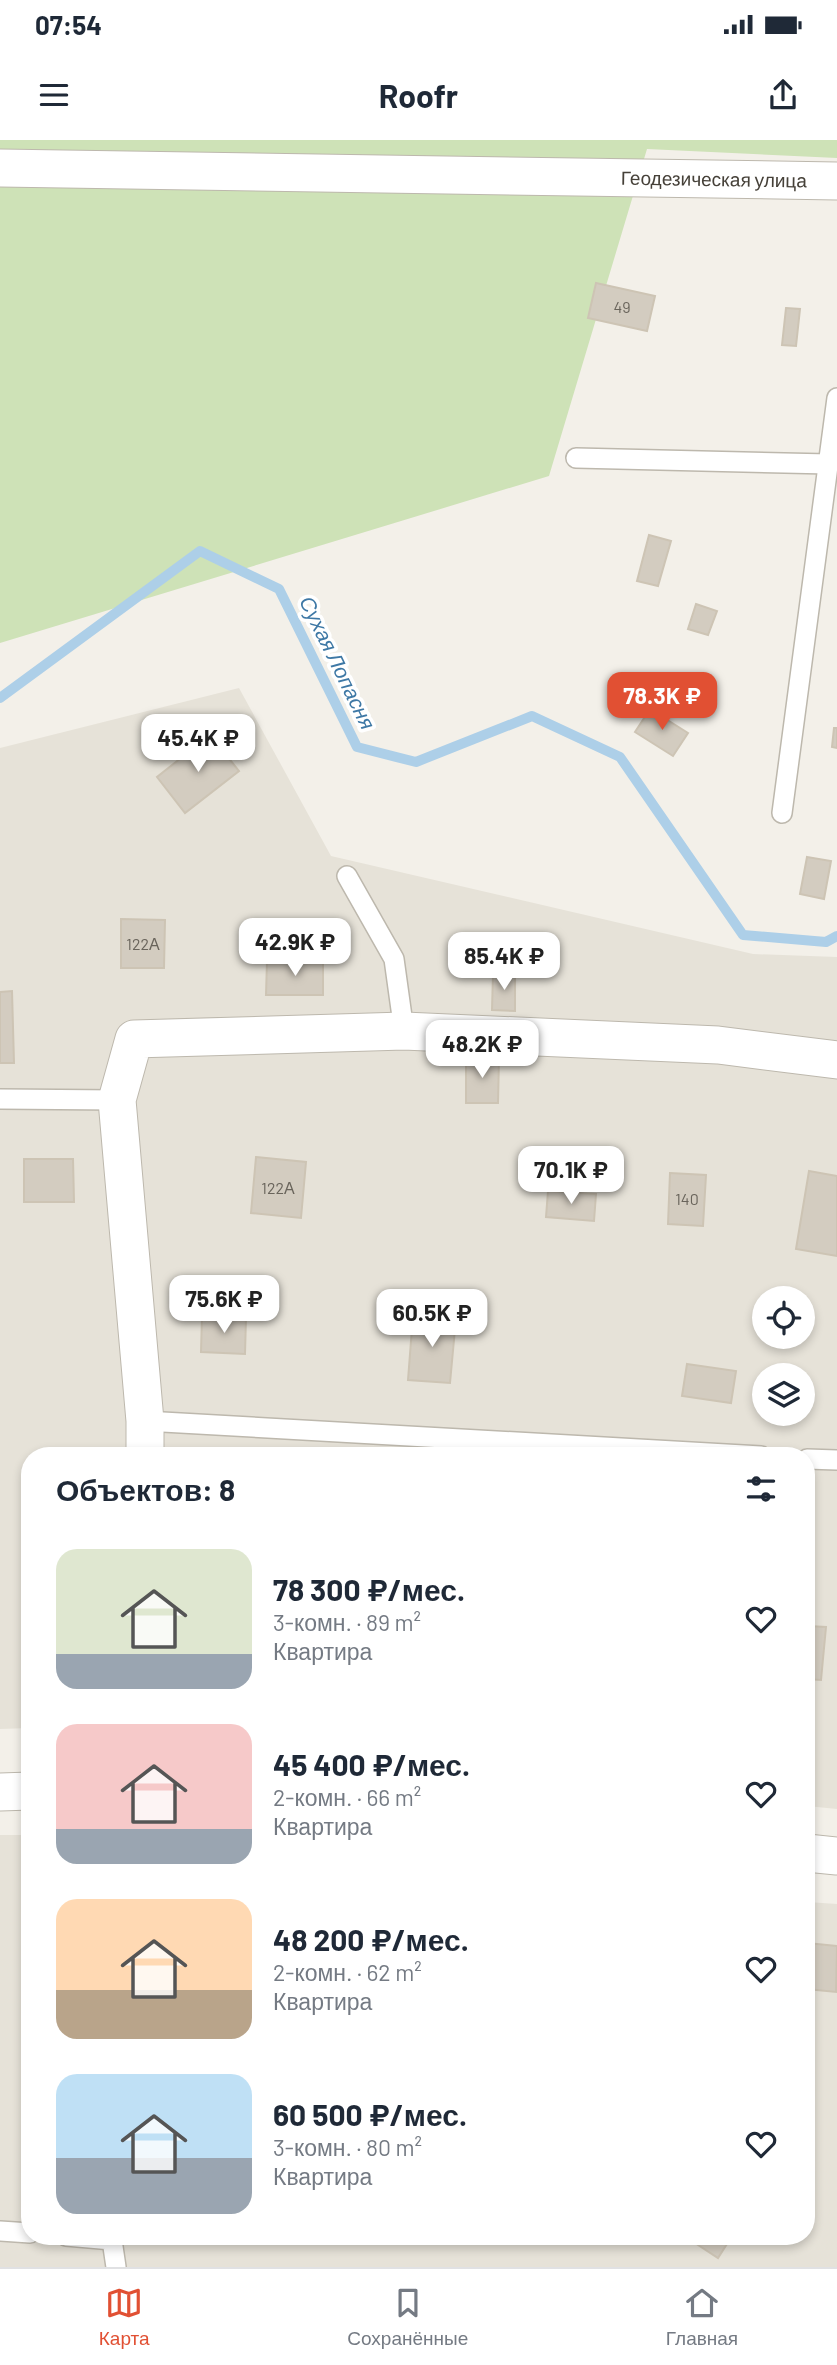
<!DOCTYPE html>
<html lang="ru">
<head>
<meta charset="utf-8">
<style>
  :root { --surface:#fff; --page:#f6f6f7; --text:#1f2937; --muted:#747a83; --line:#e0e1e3; --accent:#e15033 }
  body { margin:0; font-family:Barlow,sans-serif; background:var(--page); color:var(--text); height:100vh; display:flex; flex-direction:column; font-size:26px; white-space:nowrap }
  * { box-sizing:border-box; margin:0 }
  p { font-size:23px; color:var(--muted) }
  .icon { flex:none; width:38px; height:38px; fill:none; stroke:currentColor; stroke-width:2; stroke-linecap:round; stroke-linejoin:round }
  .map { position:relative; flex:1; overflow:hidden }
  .details { position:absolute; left:21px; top:1307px; width:794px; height:798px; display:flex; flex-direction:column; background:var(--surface); border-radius:28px; box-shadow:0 4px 10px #0003 }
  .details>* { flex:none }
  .buttons { position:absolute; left:752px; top:1146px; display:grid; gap:14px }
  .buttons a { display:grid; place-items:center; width:63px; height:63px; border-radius:50%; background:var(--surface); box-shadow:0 4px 10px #0003; font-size:35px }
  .price { position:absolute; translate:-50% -60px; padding:0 16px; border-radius:14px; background:#fff; color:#222; font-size:23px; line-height:46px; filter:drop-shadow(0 2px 4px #0008) }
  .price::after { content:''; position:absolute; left:50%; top:42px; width:21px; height:16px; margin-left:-10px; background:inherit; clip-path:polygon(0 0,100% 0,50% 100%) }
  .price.active { background:var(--accent); color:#fff }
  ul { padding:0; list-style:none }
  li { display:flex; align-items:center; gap:21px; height:175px; padding:0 35px }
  li span { display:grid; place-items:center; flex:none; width:196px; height:140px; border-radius:21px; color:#555 }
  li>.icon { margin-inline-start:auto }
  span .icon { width:84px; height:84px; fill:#fffc; stroke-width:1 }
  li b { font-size:30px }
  h2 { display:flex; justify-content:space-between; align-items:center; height:84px; padding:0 35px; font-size:30px }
  .status { display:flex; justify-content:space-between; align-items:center; height:49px; padding:0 35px; background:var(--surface); direction:ltr }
  .status svg { height:19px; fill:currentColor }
  header { display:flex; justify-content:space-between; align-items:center; height:91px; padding:0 35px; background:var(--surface); font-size:32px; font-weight:700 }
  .dock { display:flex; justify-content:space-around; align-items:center; height:98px; border-top:2px solid var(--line); background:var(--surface); font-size:19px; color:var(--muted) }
  .dock a { display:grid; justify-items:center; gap:4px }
  .dock .active { color:var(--accent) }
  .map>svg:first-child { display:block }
  .residential { fill:#e6e2d8; fill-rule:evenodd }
  .green { fill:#cee2b7 }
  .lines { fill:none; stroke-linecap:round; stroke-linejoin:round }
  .stream { stroke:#adcfe8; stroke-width:10 }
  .building { fill:#d3ccc0; stroke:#cdc4b4; stroke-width:2 }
  .lane-casing { stroke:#bdb8ad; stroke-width:22 }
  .street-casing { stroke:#bdb8ad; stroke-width:39 }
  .lane { stroke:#fff; stroke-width:19 }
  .street { stroke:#fff; stroke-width:37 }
  .labels { text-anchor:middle; stroke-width:7; stroke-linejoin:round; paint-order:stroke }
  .number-label { font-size:16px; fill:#69645b }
  .street-label { font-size:19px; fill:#464139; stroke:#fff }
  .water-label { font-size:21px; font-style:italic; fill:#3e78a5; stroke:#fff }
</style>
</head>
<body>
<div class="status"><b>07:54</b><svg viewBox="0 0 49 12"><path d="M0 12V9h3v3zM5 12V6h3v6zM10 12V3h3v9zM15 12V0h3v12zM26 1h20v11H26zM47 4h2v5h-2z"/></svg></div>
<header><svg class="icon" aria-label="menu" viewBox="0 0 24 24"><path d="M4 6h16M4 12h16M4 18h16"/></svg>Roofr<svg class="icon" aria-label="share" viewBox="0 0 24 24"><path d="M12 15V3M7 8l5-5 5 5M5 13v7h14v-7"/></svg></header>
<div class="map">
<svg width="837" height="2127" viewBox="0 0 837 2127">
  <rect width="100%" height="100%" fill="#f3f0e9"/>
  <!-- residential -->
  <g class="residential">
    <path d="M239 548 331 716 753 814 837 817V1669L807 1666V1316H30V1588L0 1589V608ZM765 1158H803V1197H765ZM765 1236H803V1274H765Z"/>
    <polygon points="0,1695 30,1695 30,2096 807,2096 807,1762 837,1764 837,2127 0,2127"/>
  </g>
  <!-- green -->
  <polygon class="green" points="0,0 837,0 837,18 647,9 549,336 0,503"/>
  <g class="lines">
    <!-- stream -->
    <polyline class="stream" points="0,558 200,411 279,449 357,607 416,622 532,576 620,617 743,795 826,802 837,796"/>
  </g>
  <!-- building -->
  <g class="building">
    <polygon points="596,143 655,156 647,191 588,178"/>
    <polygon points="786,168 800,169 796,206 782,205"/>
    <polygon points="649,395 671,401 658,446 637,441"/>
    <polygon points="696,464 717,471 708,495 688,489"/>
    <polygon points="650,569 688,593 673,616 635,592"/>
    <polygon points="834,588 837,588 837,608 832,607"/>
    <polygon points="210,595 239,631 185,673 157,637"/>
    <polygon points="807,717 831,721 824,759 800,754"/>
    <polygon points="121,779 165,780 164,828 121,828"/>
    <polygon points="267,821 323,821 323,855 266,855"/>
    <polygon points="493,834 515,834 515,871 492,870"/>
    <polygon points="12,851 14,923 0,923 0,852"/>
    <polygon points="466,917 499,918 498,963 466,963"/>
    <polygon points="256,1017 306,1022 301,1078 251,1073"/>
    <polygon points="24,1019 73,1019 74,1062 24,1062"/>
    <polygon points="809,1031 837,1036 837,1116 796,1109"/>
    <polygon points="670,1033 706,1035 703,1086 668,1084"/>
    <polygon points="548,1051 596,1054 594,1081 546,1077"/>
    <polygon points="413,1175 456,1178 450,1243 408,1240"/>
    <polygon points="202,1176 246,1177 245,1214 201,1212"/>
    <polygon points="687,1224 736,1231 731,1263 682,1256"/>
    <polygon points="807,1486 826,1487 821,1540 807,1539"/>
    <polygon points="807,1803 837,1806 836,1852 807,1849"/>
    <polygon points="695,2096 732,2096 718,2118 692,2101"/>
  </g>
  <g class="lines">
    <!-- lane casing -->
    <g class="lane-casing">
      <g id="lane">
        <polyline points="576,318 829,324"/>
        <polyline points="782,673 837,258"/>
        <polyline points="347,736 394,819 404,891"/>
        <polyline points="0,959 117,960"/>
        <polyline points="145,1281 761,1316"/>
        <polyline points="807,1319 837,1320"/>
        <polyline points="0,2091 30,2093"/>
        <polyline points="66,2096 112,2100 116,2127"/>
      </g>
    </g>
    <!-- street casing -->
    <g class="street-casing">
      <g id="street">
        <path id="s1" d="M0 28 837 41"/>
        <polyline points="145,1316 145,1281 117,960 134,899 404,891 718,905 837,920"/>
        <polyline points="0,1652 30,1651"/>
        <polyline points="807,1713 837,1716"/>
      </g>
    </g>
    <!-- lane -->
    <use href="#lane" class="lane"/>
    <!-- street -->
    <use href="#street" class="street"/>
  </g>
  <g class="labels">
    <!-- number labels -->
    <g class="number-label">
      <text x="622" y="173">49</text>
      <text x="143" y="810">122А</text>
      <text x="278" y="1054">122А</text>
      <text x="687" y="1065">140</text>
    </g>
    <!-- street labels -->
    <g class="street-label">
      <text dy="7" stroke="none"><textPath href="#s1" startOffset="714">Геодезическая улица</textPath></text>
    </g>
    <!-- water labels -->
    <g class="water-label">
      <text transform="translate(337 523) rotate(64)" y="7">Сухая Лопасня</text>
    </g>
  </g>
</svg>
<div class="buttons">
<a><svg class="icon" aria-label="locate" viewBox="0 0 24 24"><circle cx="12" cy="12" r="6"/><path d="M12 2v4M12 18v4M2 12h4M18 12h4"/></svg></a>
<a><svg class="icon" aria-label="layers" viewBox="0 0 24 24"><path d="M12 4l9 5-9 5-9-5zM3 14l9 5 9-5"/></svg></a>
</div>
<b class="price active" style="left:662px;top:592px">78.3K ₽</b>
<b class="price" style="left:198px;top:634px">45.4K ₽</b>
<b class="price" style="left:295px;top:838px">42.9K ₽</b>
<b class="price" style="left:504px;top:852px">85.4K ₽</b>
<b class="price" style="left:482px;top:940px">48.2K ₽</b>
<b class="price" style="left:571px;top:1066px">70.1K ₽</b>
<b class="price" style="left:224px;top:1195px">75.6K ₽</b>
<b class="price" style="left:432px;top:1209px">60.5K ₽</b>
<section class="details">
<h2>Объектов: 8<svg class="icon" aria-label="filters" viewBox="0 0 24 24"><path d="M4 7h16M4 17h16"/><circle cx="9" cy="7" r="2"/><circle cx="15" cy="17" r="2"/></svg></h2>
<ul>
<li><span style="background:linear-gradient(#dfe7d0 75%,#9aa5b1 0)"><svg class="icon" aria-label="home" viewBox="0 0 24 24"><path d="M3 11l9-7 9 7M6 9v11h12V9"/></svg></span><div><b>78 300 ₽/мес.</b><p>3-комн. · 89 m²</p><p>Квартира</p></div><svg class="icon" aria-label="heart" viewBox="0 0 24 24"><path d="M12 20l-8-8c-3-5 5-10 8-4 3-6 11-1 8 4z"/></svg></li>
<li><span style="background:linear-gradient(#f6c9c9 75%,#9aa5b1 0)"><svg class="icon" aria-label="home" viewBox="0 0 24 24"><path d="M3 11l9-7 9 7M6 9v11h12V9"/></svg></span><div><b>45 400 ₽/мес.</b><p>2-комн. · 66 m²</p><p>Квартира</p></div><svg class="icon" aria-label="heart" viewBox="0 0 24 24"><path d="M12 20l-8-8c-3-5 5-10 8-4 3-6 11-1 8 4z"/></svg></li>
<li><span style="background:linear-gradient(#ffd9b3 65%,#b9a48a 0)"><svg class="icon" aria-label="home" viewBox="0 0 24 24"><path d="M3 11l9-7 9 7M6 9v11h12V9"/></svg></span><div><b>48 200 ₽/мес.</b><p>2-комн. · 62 m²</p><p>Квартира</p></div><svg class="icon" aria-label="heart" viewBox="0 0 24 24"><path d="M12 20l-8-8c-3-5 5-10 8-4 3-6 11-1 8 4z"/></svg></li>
<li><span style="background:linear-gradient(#bfe0f5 60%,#9aa5b1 0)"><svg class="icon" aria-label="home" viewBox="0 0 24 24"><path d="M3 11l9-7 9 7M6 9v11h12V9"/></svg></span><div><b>60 500 ₽/мес.</b><p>3-комн. · 80 m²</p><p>Квартира</p></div><svg class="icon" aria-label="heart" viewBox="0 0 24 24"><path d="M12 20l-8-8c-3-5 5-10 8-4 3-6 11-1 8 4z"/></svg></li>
</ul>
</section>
</div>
<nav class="dock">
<a class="active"><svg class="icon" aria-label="map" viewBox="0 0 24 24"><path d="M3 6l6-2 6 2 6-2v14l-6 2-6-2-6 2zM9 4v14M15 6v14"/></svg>Карта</a>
<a><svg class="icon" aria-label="saved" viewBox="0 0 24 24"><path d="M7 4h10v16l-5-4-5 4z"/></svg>Сохранённые</a>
<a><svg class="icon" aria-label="home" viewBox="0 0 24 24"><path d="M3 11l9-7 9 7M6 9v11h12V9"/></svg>Главная</a>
</nav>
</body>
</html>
